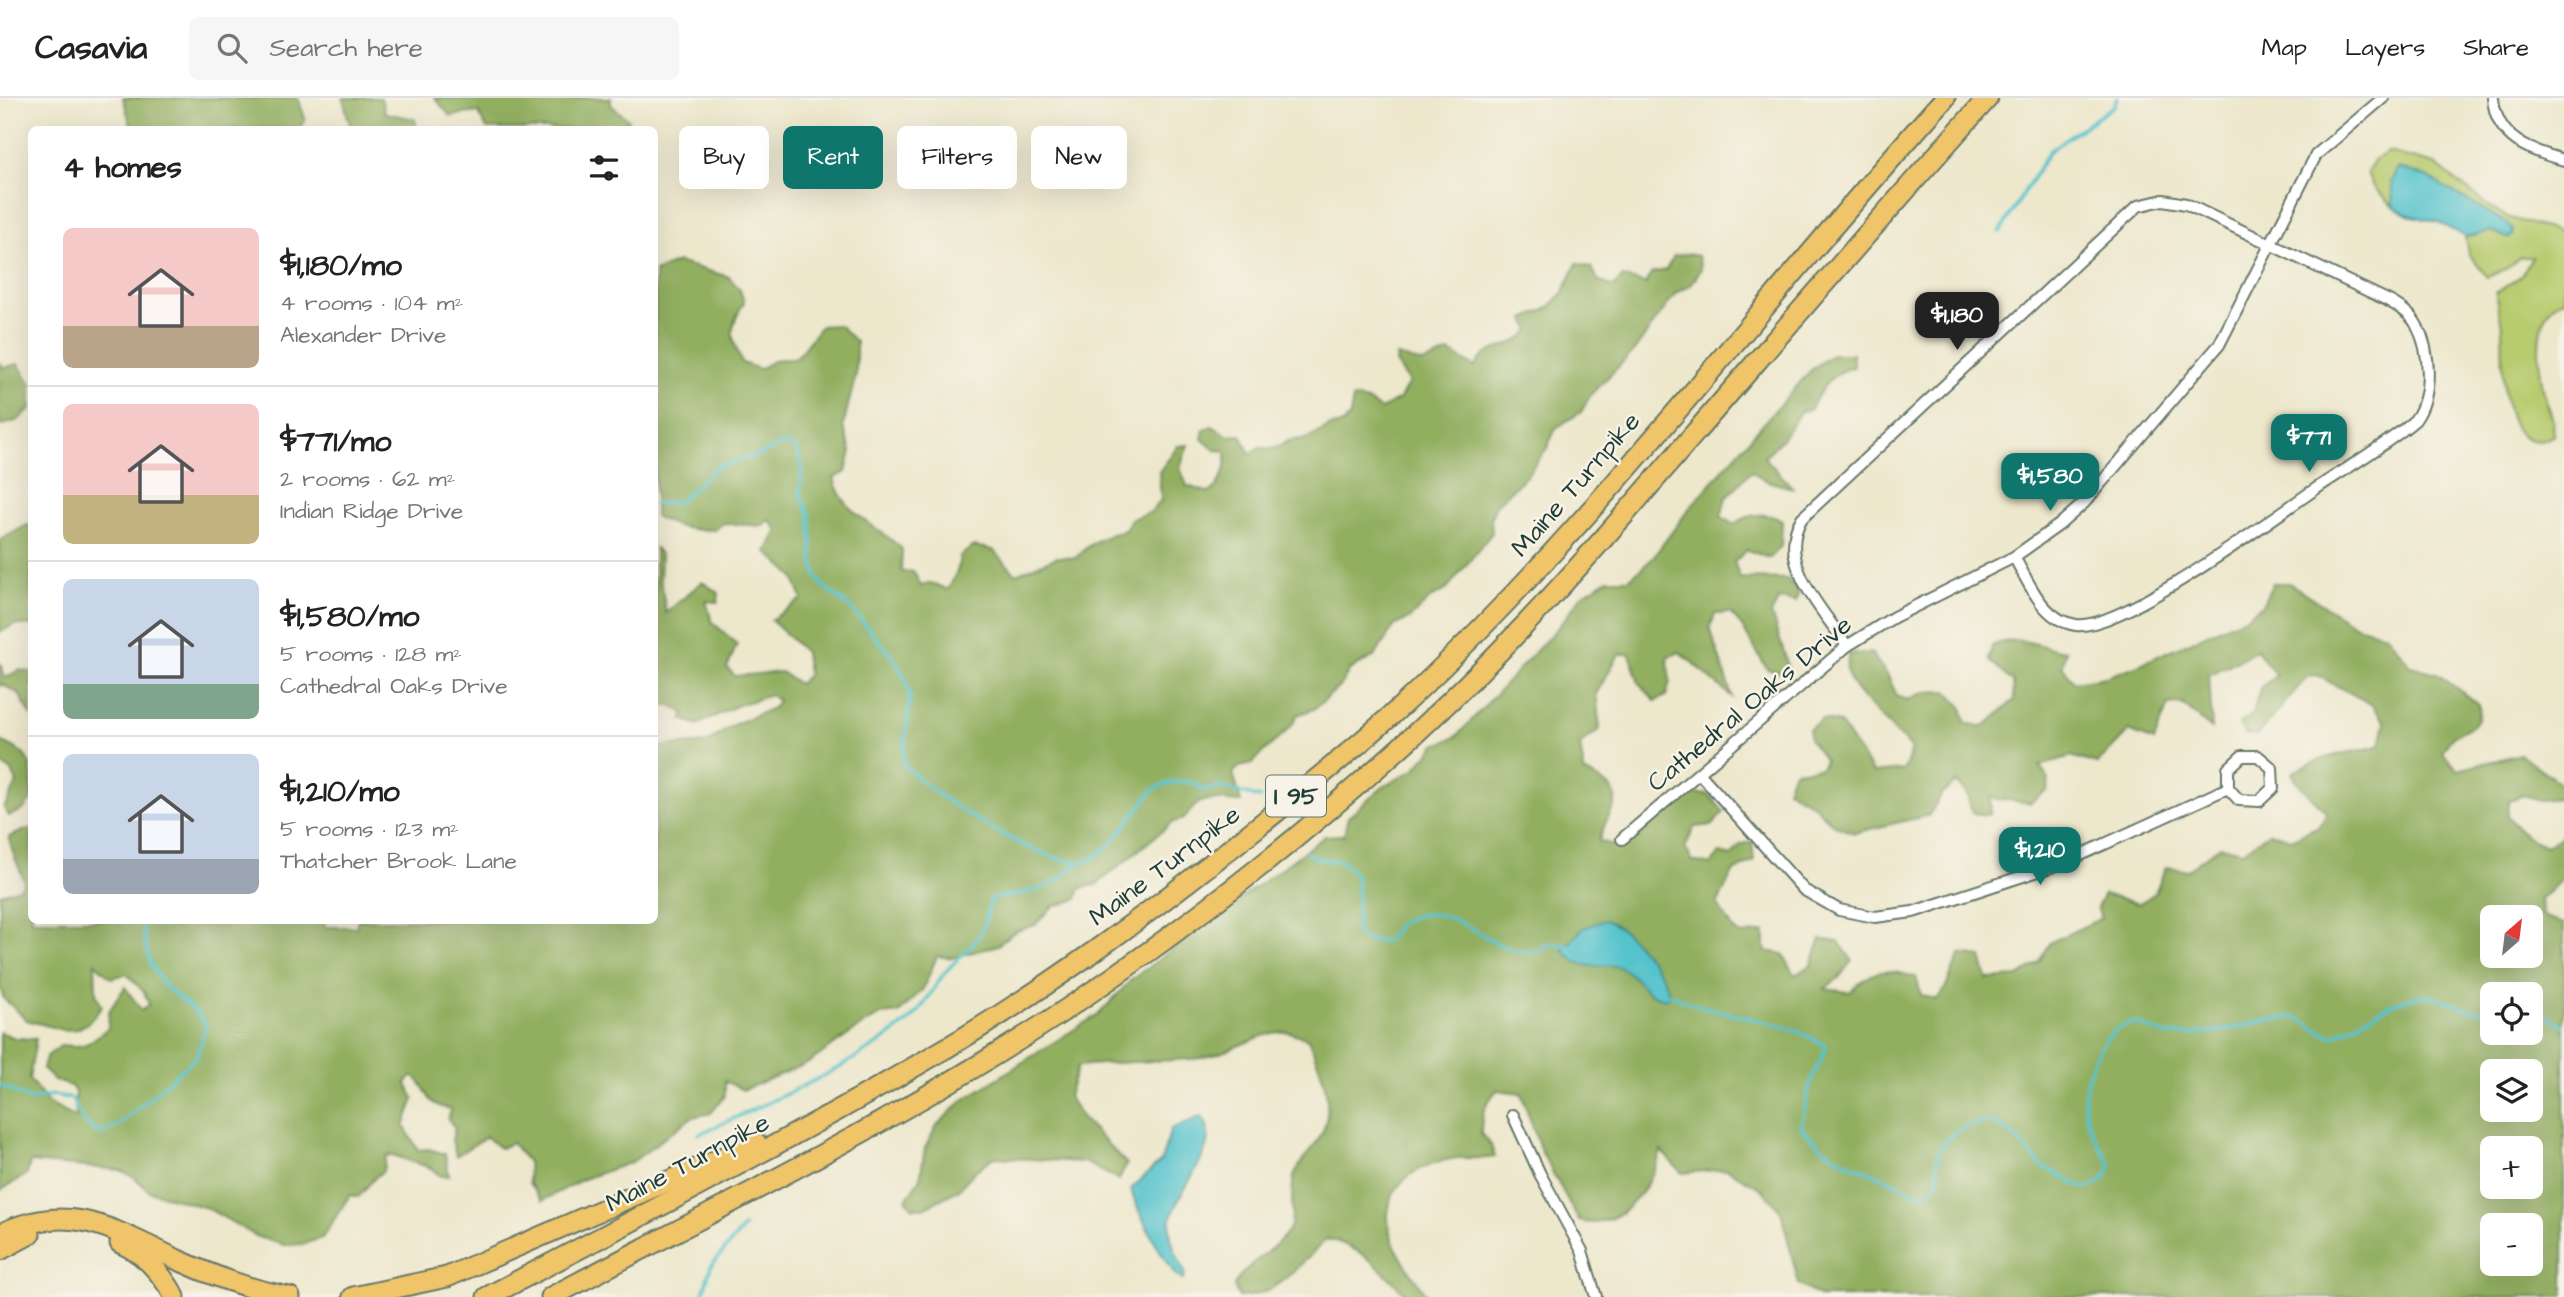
<!DOCTYPE html>
<html lang="en">
<head>
<meta charset="utf-8">
<style>
  :root { --surface:#fff; --page:#f6f6f6; --text:#222; --muted:#767676; --line:#e0e0e0; --accent:#0f766e }
  body { margin:0; font-family:"Architects Daughter",sans-serif; background:var(--page); color:var(--text); height:100vh; display:flex; flex-direction:column; font-size:26px; white-space:nowrap }
  * { box-sizing:border-box; margin:0 }
  p { font-size:23px; color:var(--muted) }
  .icon { flex:none; width:38px; height:38px; fill:none; stroke:currentColor; stroke-width:2; stroke-linecap:round; stroke-linejoin:round }
  .map { position:relative; flex:1; overflow:hidden }
  .details { position:absolute; left:28px; top:28px; width:630px; height:798px; display:flex; flex-direction:column; background:var(--surface); border-radius:10px; box-shadow:0 7px 28px #0002 }
  .details>* { flex:none }
  .top-card { position:absolute; left:679px; top:28px; width:665px; height:63px; display:flex; gap:14px }
  .needle { width:46px; rotate:28deg }
  .fabs { position:absolute; left:2480px; top:807px; display:grid; gap:14px }
  .fabs a { display:grid; place-items:center; width:63px; height:63px; border-radius:10px; background:var(--surface); box-shadow:0 7px 28px #0002; font-size:35px }
  .price { position:absolute; translate:-50% -60px; padding:0 16px; border-radius:14px; background:var(--accent); color:#fff; font-size:23px; line-height:46px; filter:drop-shadow(0 2px 4px #0008) }
  .price::after { content:''; position:absolute; left:50%; top:42px; width:21px; height:16px; margin-left:-10px; background:inherit; clip-path:polygon(0 0,100% 0,50% 100%) }
  .price.selected { background:#222; color:#fff }
  ul { padding:0; list-style:none }
  li { display:flex; align-items:center; gap:21px; height:175px; padding:0 35px }
  li+li { border-top:2px solid var(--line) }
  li span { display:grid; place-items:center; flex:none; width:196px; height:140px; border-radius:10px; color:#555 }
  li>.icon { margin-inline-start:auto }
  span .icon { width:84px; height:84px; fill:#fffc; stroke-width:1 }
  li b { font-size:30px }
  h2 { display:flex; justify-content:space-between; align-items:center; height:84px; padding:0 35px; font-size:30px }
  .pill { padding:0 24px; border-radius:10px; background:var(--surface); box-shadow:0 7px 28px #0002; font-size:24px; line-height:63px }
  .pill.selected { background:var(--accent); color:#fff }
  header { display:flex; align-items:center; gap:42px; box-sizing:border-box; height:98px; padding:0 35px; background:var(--surface); border-bottom:2px solid var(--line) }
  header strong { font-size:33px }
  nav { display:flex; gap:38px; margin-inline-start:auto; font-size:24px }
  .search { width:490px; height:63px; background:var(--page); display:flex; align-items:center; gap:18px; box-sizing:border-box; padding:0 24px; border-radius:10px; color:var(--muted); font-size:26px }
  .map>svg:first-child { display:block }
  .green { fill:#b8cb6e; stroke:#6c8451; stroke-width:2 }
  .forest { fill:#92af61; stroke:#58764a; stroke-width:2; fill-rule:evenodd }
  .water { fill:#55c3cc; stroke:#3a8080; stroke-width:2 }
  .lines { fill:none; stroke-linecap:round; stroke-linejoin:round }
  .stream { stroke:#55c3cc; stroke-width:3.5 }
  .minor-casing { stroke:#677869; stroke-width:14 }
  .motorway-casing { stroke:#677869; stroke-width:23 }
  .minor { stroke:#fff; stroke-width:10 }
  .motorway { stroke:#f0c469; stroke-width:19 }
  .labels { text-anchor:middle; stroke-width:5; stroke-linejoin:round; paint-order:stroke }
  .shield { fill:#f7f3e8; stroke:#60746a; stroke-width:2 }
  .shield-label { font-size:24px; font-weight:bold; fill:#1f3d34 }
  .street-label { font-size:26px; fill:#1f3d34; stroke:#f7f3e8 }
</style>
</head>
<body>
<header>
<strong>Casavia</strong>
<div class="search"><svg class="icon" aria-label="search" viewBox="0 0 24 24"><circle cx="10" cy="10" r="6"/><path d="M15 15l6 6"/></svg>Search here</div>
<nav><a>Map</a><a>Layers</a><a>Share</a></nav>
</header>
<div class="map">
<svg width="2564" height="1199" viewBox="0 0 2564 1199">
  <rect width="100%" height="100%" fill="#f7f3e8"/>
  <filter id="ink" filterUnits="userSpaceOnUse"><feTurbulence type="fractalNoise" baseFrequency=".0143" numOctaves="2"/><feDisplacementMap in="SourceGraphic" scale="14" xChannelSelector="R" yChannelSelector="G"/><feConvolveMatrix kernelMatrix="1 2 1 2 8 2 1 2 1" color-interpolation-filters="sRGB"/></filter>
  <filter id="wash" filterUnits="userSpaceOnUse"><feTurbulence type="fractalNoise" baseFrequency=".00686" numOctaves="4" result="noise"/><feDisplacementMap in="SourceGraphic" scale="28" xChannelSelector="R" yChannelSelector="G"/><feGaussianBlur stdDeviation="1.57" result="paint"/><feColorMatrix in="noise" values="0 0 0 0 0 0 0 0 0 0 0 0 0 0 0 0 0 1.4 0 .05"/><feComposite in="paint" operator="in"/></filter>
  <g filter="url(#wash)">
    <rect width="100%" height="100%" fill="#ede7cc"/>
    <!-- green -->
    <path class="green" d="M2388 54 2435 66 2492 111 2510 120 2564 135V202C2532 211 2538 264 2543 290 2546 309 2555 316 2553 337 2547 342 2540 344 2532 342 2497 334 2504 260 2502 232 2502 219 2496 208 2496 195L2522 177 2532 159H2520L2506 171 2487 179 2468 155 2465 139 2491 133 2503 138 2508 126 2429 80 2401 70 2393 108 2373 88 2367 75 2374 62Z"/>
    <!-- forest -->
    <g class="forest">
      <polygon points="123,0 298,0 305,20 300,31 132,31"/>
      <polygon points="343,0 381,0 385,15 415,21 417,31 351,31"/>
      <polygon points="435,0 611,0 611,7 629,22 621,31 487,31 478,14 450,18"/>
      <path d="M1686 156 1698 158 1701 170 1692 186 1676 195 1633 254 1591 296 1581 314 1556 330 1547 350 1526 378 1496 407 1491 420 1492 435 1446 492 1431 500 1409 521 1395 527 1375 558 1349 572 1341 587 1314 611 1297 617C1291 637 1264 647 1253 666L1239 669 1233 675 1241 704C1228 704 1217 699 1203 703 1189 707 1191 722 1173 724L1096 787 1080 790 1077 801 1052 809 1035 827 1014 834 998 847 952 860 937 858 923 891 899 915 881 917 864 926 808 965 743 992 725 983V998L711 1015 692 1019 632 1064 583 1081 542 1103 529 1085 528 1064 512 1045 500 1050 486 1039 456 1058 452 1042 455 1030 448 1021 451 1011C421 1006 432 992 413 978L406 984 414 1001 404 1028 418 1052 429 1051 445 1056 449 1078H440L431 1070 393 1057 386 1058 383 1073C372 1080 368 1090 358 1099L350 1097 322 1140 303 1146 284 1147 258 1139 207 1110 149 1093 134 1079 120 1072 30 1064 27 1076 0 1093V934L15 940 36 941 29 981 49 1006 76 1020 75 994 71 988 54 982 43 971 46 959 62 947C88 951 89 944 108 930L109 913 125 889 142 913 149 906 144 894 127 876 111 880 95 865 96 896 102 909 88 925 77 931 63 932 27 922 4 901 0 890V796L20 790 24 784C20 767 11 757 9 739L31 730 32 822H323L325 829H356L358 822H654L655 649 707 645 733 627 773 610 778 603 771 597 738 607 697 627 682 621 685 616 670 607 655 606V450L661 457 660 481 666 515 702 484 719 495 718 504 706 503 712 524 737 546 727 570 735 578 781 574 799 586 808 576 805 554 771 522 802 501 793 478 767 454 778 432 769 422 762 428 723 425 715 432C692 432 674 430 655 418V174L677 164 729 179 740 192 744 204C729 231 729 236 742 265L759 271 775 262 796 260 821 228 839 227 856 244V276L843 328 851 353 846 374 834 380C841 415 877 427 902 451L901 473 914 474 921 488 932 485 948 492 958 471 960 458 974 448 993 452 1016 476 1057 459 1076 460C1090 444 1104 438 1125 432L1131 421 1151 414 1161 402 1159 374 1178 348 1188 347 1180 370 1187 388 1210 395C1222 384 1227 369 1226 353L1215 352 1202 341 1204 332 1212 328 1229 338 1241 337 1250 356 1259 349 1272 351 1291 342 1306 341 1331 328 1343 326 1350 318 1353 300 1367 303 1381 311 1400 301 1409 284 1396 265 1397 258 1423 265 1450 254 1475 269C1487 245 1515 252 1530 232L1525 221 1549 210 1563 195 1577 165 1592 170 1598 182 1613 189 1623 179 1646 186 1652 175 1666 172 1674 158Z"/>
      <path d="M1833 256H1852L1854 269C1830 273 1821 292 1810 312L1801 313 1782 341 1764 359 1793 390 1767 383 1751 373 1726 400 1721 419 1734 426C1750 415 1764 414 1782 422L1781 448 1770 460 1747 452 1734 464 1740 480 1787 481 1799 492 1796 504 1779 501 1771 516 1786 560 1789 577 1767 571 1741 527 1730 515 1715 516 1710 530 1732 599 1680 554 1667 559 1670 583 1666 598 1655 603 1639 585 1630 556H1619L1596 596 1600 631 1580 647 1584 674C1637 699 1609 703 1599 743L1620 749 1659 721 1687 695 1709 697 1724 714 1712 727 1694 729 1685 750 1693 763 1711 767 1719 755 1732 758 1740 747 1752 743 1754 763 1733 774 1717 806 1734 832 1742 837 1765 834V853L1783 856 1795 877 1811 867 1821 841 1839 844 1852 862 1840 879 1824 891 1850 894C1874 870 1883 870 1916 879L1921 897 1936 902 1944 893 1960 856 1981 859 1987 881 2018 879 2038 865 2051 844 2102 820 2097 810 2104 796 2139 806 2155 795 2166 769 2188 772 2220 748 2243 753 2270 734 2291 741 2317 729 2327 716C2316 701 2299 690 2292 675 2307 667 2323 660 2340 656 2355 652 2364 654 2380 647L2385 624 2371 606 2317 577 2308 578 2257 637 2245 636 2239 626 2253 616 2260 590 2276 578 2257 552 2209 577 2212 631 2182 606 2168 607 2154 643 2129 633 2097 666 2071 658 2040 668 2049 682 2047 692 2030 705 1991 700 1990 717 1973 715 1965 692 1956 684 1942 696 1929 717 1854 735 1835 728 1813 707 1787 691 1794 673 1821 670 1825 662 1809 641V631L1822 621 1840 625 1873 675 1904 672 1912 651C1897 633 1850 594 1847 573 1846 568 1848 561 1849 556L1871 555 1888 578 1897 598 1907 602 1925 594 1947 593 1962 609 1966 625 1984 629 2014 602 2013 584 1989 562 1992 548C2024 535 2035 549 2066 553L2062 567 2074 584 2106 579 2136 568 2246 519 2262 507 2273 485H2289L2354 527 2387 537 2411 568 2436 575 2479 607C2482 629 2467 628 2453 639 2449 643 2445 649 2442 654L2458 672 2520 656 2564 688V704L2560 700 2540 702 2523 697 2508 704 2507 719 2527 739 2546 748 2564 737V779L2541 801 2542 818 2564 826V1199H1821L1799 1187 1781 1113 1762 1091 1727 1071 1682 1075 1661 1053C1652 1088 1620 1134 1579 1123L1541 1053 1521 995 1497 992C1484 1007 1481 1016 1481 1036L1491 1047 1495 1059C1481 1062 1470 1059 1457 1060 1412 1066 1374 1094 1393 1143 1400 1162 1417 1181 1427 1199H1408C1384 1174 1361 1147 1326 1141 1301 1166 1277 1199 1239 1199L1234 1188C1247 1163 1273 1155 1289 1132 1295 1123 1290 1092 1294 1079 1298 1065 1312 1052 1320 1039 1337 1010 1321 969 1308 941 1302 939 1295 935 1288 934 1264 931 1228 957 1201 960 1160 964 1119 963 1078 968L1068 998 1082 1020 1127 1066 1119 1082 1084 1064 994 1059 974 1074 958 1092 924 1110H913L906 1101 920 1081 925 1050 937 1027 962 1003 1100 915 1131 882 1325 738 1344 737 1348 719 1383 689 1415 671 1436 647 1456 639 1560 527 1582 497 1608 481H1629L1651 462 1689 411 1767 321 1813 270ZM2492 819H2530V858H2492ZM2492 896H2530V934H2492ZM2492 973H2530V1012H2492ZM2492 1050H2530V1088H2492ZM2492 1127H2530V1166H2492Z"/>
      <polygon points="0,264 3,270 18,266 31,286 31,310 18,322 0,328"/>
      <polygon points="27,427 32,429 31,527 14,527 0,534 0,442"/>
      <polygon points="0,564 5,580 19,572 31,574 31,617 19,596 2,586 0,588"/>
      <path d="M0 643C35 656 32 669 31 702L23 712 9 718 4 710 17 685 12 673 0 665Z"/>
    </g>
    <!-- water -->
    <g class="water">
      <polygon points="2401,70 2429,80 2508,126 2513,132 2512,138 2507,140 2491,133 2465,139 2438,124 2408,117 2393,108 2391,83 2397,71"/>
      <path d="M1605 822C1626 828 1664 874 1669 896L1666 901C1646 899 1640 882 1625 872 1606 860 1586 880 1563 852L1583 830Z"/>
      <path d="M1202 1018C1226 1050 1171 1095 1170 1128 1169 1144 1179 1161 1185 1175L1183 1182C1169 1177 1135 1108 1131 1091L1161 1063 1171 1031Z"/>
    </g>
    <g class="lines">
      <!-- stream -->
      <g class="stream">
        <polyline points="2000,134 2050,52 2114,8 2117,0"/>
        <path d="M654 406 678 404 718 368 762 356 784 345 795 350 802 368 800 397 810 417 813 465 817 478 823 488 850 509 895 562 905 580 910 599 903 664C922 694 1054 775 1087 763 1110 755 1136 712 1152 693 1165 683 1179 682 1195 685L1201 692 1220 689 1260 700"/>
        <path d="M1306 755 1320 761 1342 763 1357 779V836L1369 843H1385C1393 838 1396 827 1403 823 1465 791 1498 882 1552 845L1571 849"/>
        <path d="M1667 895C1717 920 1776 917 1824 947L1826 951 1811 982 1801 1028C1829 1067 1877 1072 1916 1095H1927L1937 1083C1939 1074 1936 1065 1938 1056 1941 1046 1950 1037 1959 1032 2001 1010 2015 1041 2040 1066 2047 1072 2056 1074 2063 1079 2077 1087 2086 1096 2101 1083 2107 1078 2111 1072 2110 1065 2101 1049 2090 1035 2086 1017 2079 989 2097 935 2128 926 2142 922 2150 934 2163 936 2206 941 2249 924 2290 919 2307 920 2316 936 2333 938 2362 925 2390 901 2423 898 2446 896 2469 921 2492 911"/>
        <polyline points="2530,909 2564,927"/>
        <path d="M0 987 30 1002 54 997 72 1001C79 1016 85 1031 102 1035L120 1026 196 959 206 929C199 913 188 908 175 897 149 877 146 852 141 822"/>
        <path d="M699 1036C771 1003 847 973 910 922 926 909 934 886 948 871 974 844 985 842 990 801L1038 792 1054 785 1077 766"/>
        <polyline points="702,1199 711,1168 744,1129"/>
      </g>
    </g>
  </g>
  <g filter="url(#ink)">
    <g class="lines">
      <!-- minor casing -->
      <g class="minor-casing">
        <g id="minor">
          <path d="M2493 0C2496 41 2530 53 2564 62"/>
          <path d="M1847 548C1823 511 1775 464 1802 420L2138 108 2163 102 2186 106 2387 202C2398 208 2410 215 2416 226 2431 253 2433 297 2415 322 2385 348 2348 369 2314 392 2271 421 2122 533 2076 527 2042 522 2029 484 2014 459"/>
          <polyline points="1700,676 1804,792 1839,812 1875,819 1913,814 2063,765 2228,690 2239,702 2259,703 2273,690 2272,670 2258,658 2242,658 2228,671 2228,690"/>
          <polyline points="1622,741 1847,548 1894,519 2014,459 2059,427 2084,405 2219,247 2316,57 2383,0"/>
          <polyline points="1513,1017 1540,1076 1582,1153 1596,1199"/>
        </g>
      </g>
      <!-- motorway casing -->
      <g class="motorway-casing">
        <g id="motorway">
          <path d="M0 1136C71 1102 114 1132 178 1162 215 1179 250 1192 290 1199"/>
          <path d="M120 1145C145 1155 162 1176 175 1199"/>
          <polyline points="0,1152 30,1136"/>
          <polyline points="353,1199 447,1179 756,1045"/>
          <path d="M487 1199C634 1122 782 1046 926 962 1042 895 1150 815 1255 731 1302 693 1350 655 1395 614 1595 429 1762 203 1945 0"/>
          <path d="M551 1199C719 1110 891 1026 1050 922 1179 837 1301 740 1416 635 1516 543 1605 440 1694 336 1791 224 1888 110 1988 0"/>
        </g>
      </g>
      <!-- minor -->
      <use href="#minor" class="minor"/>
      <!-- motorway -->
      <use href="#motorway" class="motorway"/>
    </g>
  </g>
  <g class="labels">
    <!-- shield labels -->
    <rect class="shield" x="1266" y="677.5" width="60" height="41" rx="5"/>
    <g class="shield-label">
      <text x="1296" y="706">I 95</text>
    </g>
    <!-- street labels -->
    <g class="street-label">
      <text transform="translate(1575 386) rotate(-49)" y="9">Maine Turnpike</text>
      <text transform="translate(1749 605) rotate(-40)" y="9">Cathedral Oaks Drive</text>
      <text transform="translate(1164 767) rotate(-37)" y="9">Maine Turnpike</text>
      <text transform="translate(687 1064) rotate(-28)" y="9">Maine Turnpike</text>
    </g>
  </g>
</svg>
<div class="fabs">
<a><svg class="needle" viewBox="-14 -14 28 28"><path d="M0-13l5 13h-10z" fill="#e53935"/><path d="M0 13l5-13h-10z" fill="#767676"/></svg></a>
<a><svg class="icon" aria-label="locate" viewBox="0 0 24 24"><circle cx="12" cy="12" r="6"/><path d="M12 2v4M12 18v4M2 12h4M18 12h4"/></svg></a>
<a><svg class="icon" aria-label="layers" viewBox="0 0 24 24"><path d="M12 4l9 5-9 5-9-5zM3 14l9 5 9-5"/></svg></a>
<a>+</a>
<a>−</a>
</div>
<b class="price selected" style="left:1957px;top:254px">$1,180</b>
<b class="price" style="left:2309px;top:376px">$771</b>
<b class="price" style="left:2050px;top:415px">$1,580</b>
<b class="price" style="left:2040px;top:789px">$1,210</b>
<div class="top-card">
<a class="pill">Buy</a>
<a class="pill selected">Rent</a>
<a class="pill">Filters</a>
<a class="pill">New</a>
</div>
<section class="details">
<h2>4 homes<svg class="icon" aria-label="filters" viewBox="0 0 24 24"><path d="M4 7h16M4 17h16"/><circle cx="9" cy="7" r="2"/><circle cx="15" cy="17" r="2"/></svg></h2>
<ul>
<li><span style="background:linear-gradient(#f6c9c9 70%,#b9a48a 0)"><svg class="icon" aria-label="home" viewBox="0 0 24 24"><path d="M3 11l9-7 9 7M6 9v11h12V9"/></svg></span><div><b>$1,180/mo</b><p>4 rooms · 104 m²</p><p>Alexander Drive</p></div></li>
<li><span style="background:linear-gradient(#f6c9c9 65%,#c2b280 0)"><svg class="icon" aria-label="home" viewBox="0 0 24 24"><path d="M3 11l9-7 9 7M6 9v11h12V9"/></svg></span><div><b>$771/mo</b><p>2 rooms · 62 m²</p><p>Indian Ridge Drive</p></div></li>
<li><span style="background:linear-gradient(#c9d6e8 75%,#7fa58c 0)"><svg class="icon" aria-label="home" viewBox="0 0 24 24"><path d="M3 11l9-7 9 7M6 9v11h12V9"/></svg></span><div><b>$1,580/mo</b><p>5 rooms · 128 m²</p><p>Cathedral Oaks Drive</p></div></li>
<li><span style="background:linear-gradient(#c9d6e8 75%,#9aa5b1 0)"><svg class="icon" aria-label="home" viewBox="0 0 24 24"><path d="M3 11l9-7 9 7M6 9v11h12V9"/></svg></span><div><b>$1,210/mo</b><p>5 rooms · 123 m²</p><p>Thatcher Brook Lane</p></div></li>
</ul>
</section>
</div>
</body>
</html>
